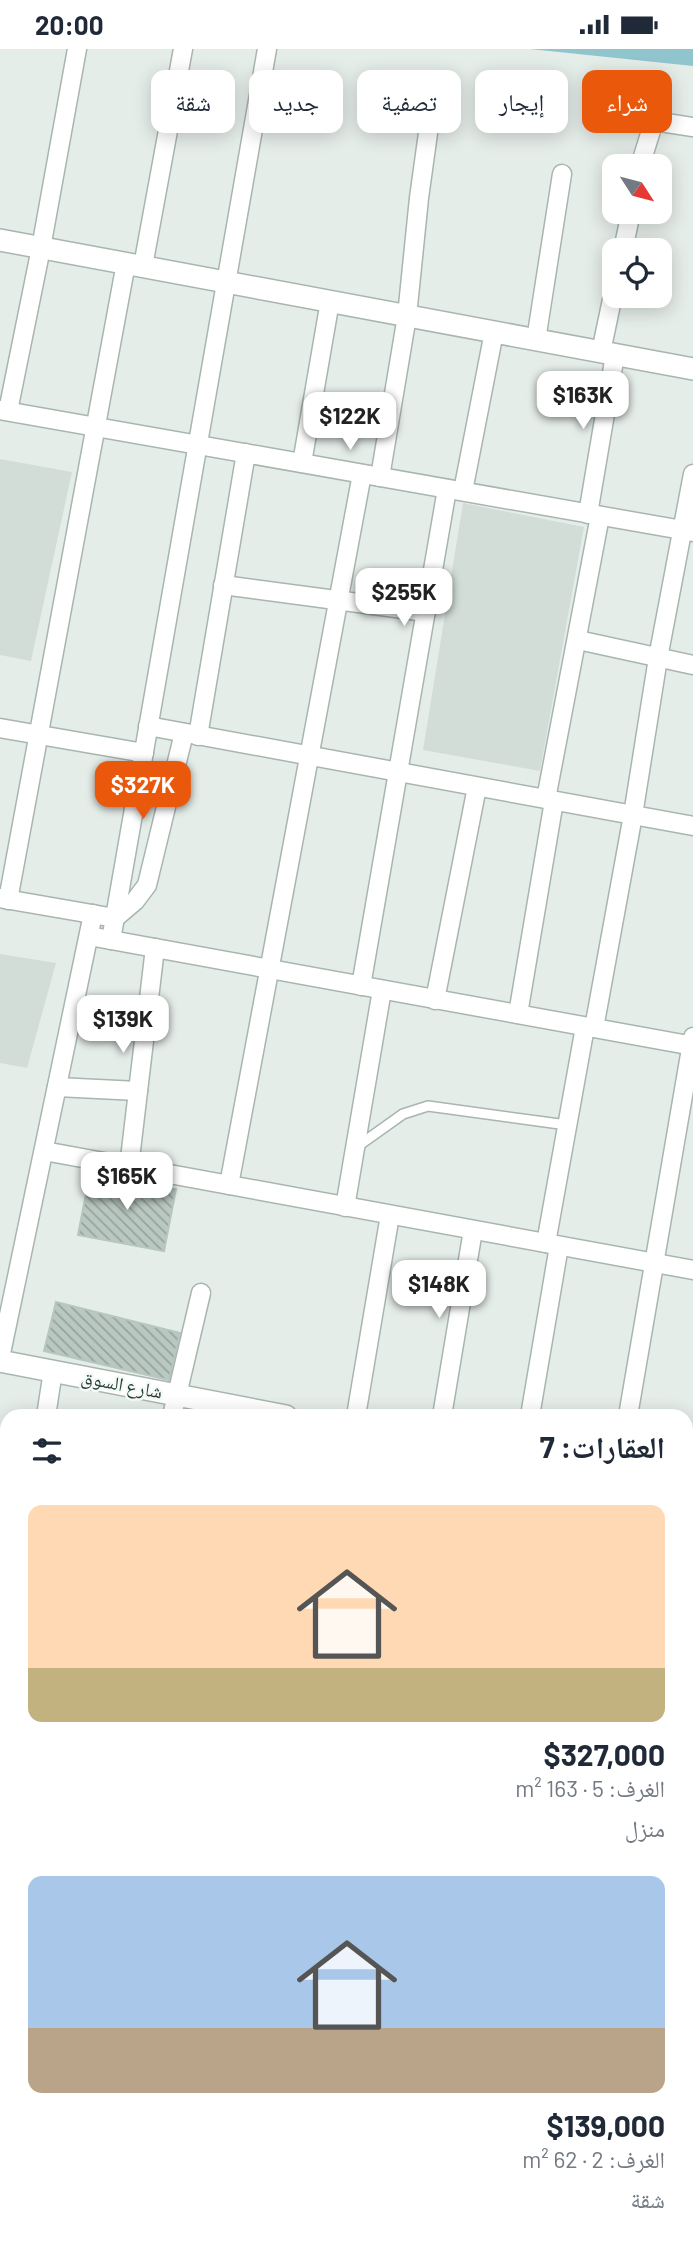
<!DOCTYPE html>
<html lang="ar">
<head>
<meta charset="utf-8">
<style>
  :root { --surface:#fff; --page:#f6f6f7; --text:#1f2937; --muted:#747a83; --accent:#ea580c }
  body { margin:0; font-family:Barlow,"Noto Naskh Arabic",sans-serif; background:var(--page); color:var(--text); direction:rtl; height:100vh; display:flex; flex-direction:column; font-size:26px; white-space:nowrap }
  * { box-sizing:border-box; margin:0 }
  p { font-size:23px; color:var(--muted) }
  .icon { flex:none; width:38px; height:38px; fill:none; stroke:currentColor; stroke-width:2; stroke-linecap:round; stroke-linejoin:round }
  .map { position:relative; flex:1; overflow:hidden; direction:ltr }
  .sheet { position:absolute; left:0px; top:1360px; width:693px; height:842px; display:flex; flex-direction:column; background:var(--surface); border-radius:21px 21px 0 0; box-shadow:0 4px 18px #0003; direction:rtl }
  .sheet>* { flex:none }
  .banner { position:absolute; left:21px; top:21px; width:651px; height:63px; direction:rtl; display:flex; gap:14px }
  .needle { width:46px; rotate:126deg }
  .fabs { position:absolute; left:602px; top:105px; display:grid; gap:14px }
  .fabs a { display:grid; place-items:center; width:70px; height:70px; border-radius:14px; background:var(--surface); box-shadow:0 4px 18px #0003; font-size:35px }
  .price { position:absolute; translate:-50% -60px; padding:0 16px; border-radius:14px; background:#fff; color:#222; font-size:23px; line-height:46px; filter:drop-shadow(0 2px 4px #0008) }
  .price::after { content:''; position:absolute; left:50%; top:42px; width:21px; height:16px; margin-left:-10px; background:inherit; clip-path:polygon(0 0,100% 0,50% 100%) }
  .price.current { background:var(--accent); color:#fff }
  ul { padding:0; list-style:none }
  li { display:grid; align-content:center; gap:14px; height:371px; padding:0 28px }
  li span { display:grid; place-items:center; height:217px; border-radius:14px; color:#555 }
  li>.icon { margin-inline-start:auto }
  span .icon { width:126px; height:126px; fill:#fffc; stroke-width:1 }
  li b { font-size:30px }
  h2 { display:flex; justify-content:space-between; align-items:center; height:84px; padding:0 28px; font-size:30px }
  .pill { padding:0 24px; border-radius:14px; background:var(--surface); box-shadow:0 4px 18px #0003; font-size:24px; line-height:63px }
  .pill.current { background:var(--accent); color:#fff }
  .status { display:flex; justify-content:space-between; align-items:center; height:49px; padding:0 35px; background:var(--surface); direction:ltr }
  .status svg { height:19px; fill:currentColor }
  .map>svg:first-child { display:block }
  .built { fill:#d3ddd8 }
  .water { fill:#91c5ce }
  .building { fill:url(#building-back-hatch); stroke:#b8c6c0; stroke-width:2 }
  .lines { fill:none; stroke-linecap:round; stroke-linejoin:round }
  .service-casing { stroke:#a8b5b0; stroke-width:12 }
  .minor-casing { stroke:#a8b5b0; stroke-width:21 }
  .tertiary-casing { stroke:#a8b5b0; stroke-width:24 }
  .service { stroke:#fff; stroke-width:9 }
  .minor { stroke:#fff; stroke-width:18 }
  .tertiary { stroke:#fff; stroke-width:21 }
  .labels { text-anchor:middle; stroke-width:5; stroke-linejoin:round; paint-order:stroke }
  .street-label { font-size:19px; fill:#253e37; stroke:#f5faf7 }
</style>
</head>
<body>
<div class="status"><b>20:00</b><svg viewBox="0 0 49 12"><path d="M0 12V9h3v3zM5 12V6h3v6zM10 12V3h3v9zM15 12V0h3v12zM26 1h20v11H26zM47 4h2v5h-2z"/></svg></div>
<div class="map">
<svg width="693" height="2201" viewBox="0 0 693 2201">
  <defs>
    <pattern id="building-back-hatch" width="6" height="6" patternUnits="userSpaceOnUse" patternTransform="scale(1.75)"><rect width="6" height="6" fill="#bac8c2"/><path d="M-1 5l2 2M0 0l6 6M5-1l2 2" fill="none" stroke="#97a49e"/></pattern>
  </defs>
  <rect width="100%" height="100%" fill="#e5ede9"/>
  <!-- built -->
  <g class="built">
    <polygon points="0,410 72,423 31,612 0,606"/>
    <polygon points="463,454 584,478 540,722 423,701"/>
    <polygon points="0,905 56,914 27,1019 0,1014"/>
  </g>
  <!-- water -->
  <polygon class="water" points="530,0 693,0 693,17"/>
  <!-- building -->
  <g class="building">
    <polygon points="90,1124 176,1140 164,1202 78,1186"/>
    <polygon points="56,1253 180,1284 169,1331 44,1302"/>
  </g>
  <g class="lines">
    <!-- service casing -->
    <g class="service-casing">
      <polyline id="service" points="358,1097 403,1065 428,1057 567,1076"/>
    </g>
    <!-- minor casing -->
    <g class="minor-casing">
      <g id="minor">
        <polyline points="640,117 654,72 693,78"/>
        <polyline points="623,201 631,163"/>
        <polyline points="143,217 183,0"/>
        <polyline points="536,291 562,125"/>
        <polyline points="601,303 614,241"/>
        <polyline points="0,361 693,483"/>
        <polyline points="8,362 41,199 77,0"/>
        <polyline points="302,414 330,252"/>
        <polyline points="380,428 407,267 419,149 434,41"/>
        <polyline points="463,442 494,283"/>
        <polyline points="588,465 615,306"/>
        <polyline points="223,536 426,563"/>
        <polyline points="578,591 693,616"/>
        <polyline points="148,677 693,777"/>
        <polyline points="0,679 144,704"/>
        <polyline points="198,687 246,404"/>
        <polyline points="546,750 600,467"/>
        <polyline points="0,849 115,869 135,852 147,836 184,684"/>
        <polyline points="8,851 126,214"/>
        <polyline points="89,887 693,997"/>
        <polyline points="111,891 267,0"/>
        <polyline points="361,937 447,440"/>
        <polyline points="435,951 477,738"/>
        <polyline points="518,965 554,752"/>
        <polyline points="594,979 633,766 658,609 693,425"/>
        <polyline points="57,1038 138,1042"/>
        <polyline points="44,1102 693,1221"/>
        <polyline points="129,1118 155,899"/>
        <polyline points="229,1136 362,425"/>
        <polyline points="345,1158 382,941"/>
        <polyline points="546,1194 585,978"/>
        <polyline points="0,1309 93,865"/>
        <polyline points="46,1367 53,1322"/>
        <polyline points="172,1367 201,1244"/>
        <polyline points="356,1367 390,1166"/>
        <polyline points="442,1367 473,1181"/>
        <polyline points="530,1367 559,1197"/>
        <polyline points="628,1367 693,988"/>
        <polyline points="686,1456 693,1418"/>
        <polyline points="0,1543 7,1544"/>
        <polyline points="686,1663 693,1664"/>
        <polyline points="0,1785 7,1786"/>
        <polyline points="686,1898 693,1899"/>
        <polyline points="0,1990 7,1991"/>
        <polyline points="25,2201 26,2194"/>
        <polyline points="153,2201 155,2194"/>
        <polyline points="351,2201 352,2194"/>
        <polyline points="458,2201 459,2194"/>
        <polyline points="549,2201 551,2194"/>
      </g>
    </g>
    <!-- tertiary casing -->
    <g class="tertiary-casing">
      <g id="tertiary">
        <polyline points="0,191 693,320"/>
        <polyline points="0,1312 286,1367"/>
        <polyline points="686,1443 693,1445"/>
        <polyline points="686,2116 693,2079"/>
        <polyline points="669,2201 670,2194"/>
      </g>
    </g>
    <!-- service -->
    <use href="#service" class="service"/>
    <!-- minor -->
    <use href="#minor" class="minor"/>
    <!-- tertiary -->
    <use href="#tertiary" class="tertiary"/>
  </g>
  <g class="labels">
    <!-- street labels -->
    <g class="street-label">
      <text transform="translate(122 1335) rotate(11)" y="7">شارع السوق</text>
    </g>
  </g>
</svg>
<div class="fabs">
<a><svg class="needle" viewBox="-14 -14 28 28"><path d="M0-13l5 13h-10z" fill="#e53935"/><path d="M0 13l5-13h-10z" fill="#747a83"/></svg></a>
<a><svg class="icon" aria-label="locate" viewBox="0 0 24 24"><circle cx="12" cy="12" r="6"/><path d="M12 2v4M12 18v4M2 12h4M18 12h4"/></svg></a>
</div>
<b class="price" style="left:583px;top:382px">$163K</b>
<b class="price" style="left:350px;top:403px">$122K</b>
<b class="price" style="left:404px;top:579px">$255K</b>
<b class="price current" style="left:143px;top:772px">$327K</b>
<b class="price" style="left:123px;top:1006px">$139K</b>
<b class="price" style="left:127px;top:1163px">$165K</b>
<b class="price" style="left:439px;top:1271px">$148K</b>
<div class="banner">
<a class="pill current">شراء</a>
<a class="pill">إيجار</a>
<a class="pill">تصفية</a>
<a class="pill">جديد</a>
<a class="pill">شقة</a>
</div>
<section class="sheet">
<h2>العقارات: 7<svg class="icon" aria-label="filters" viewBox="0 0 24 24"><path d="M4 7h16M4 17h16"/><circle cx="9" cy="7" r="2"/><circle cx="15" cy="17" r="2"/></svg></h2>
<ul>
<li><span style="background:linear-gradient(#ffd9b3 75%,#c2b280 0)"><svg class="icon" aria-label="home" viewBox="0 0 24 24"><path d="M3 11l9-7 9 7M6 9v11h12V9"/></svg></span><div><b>$327,000</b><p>الغرف: 5 · 163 m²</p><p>منزل</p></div></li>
<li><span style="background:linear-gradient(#a9c7e8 70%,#b9a48a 0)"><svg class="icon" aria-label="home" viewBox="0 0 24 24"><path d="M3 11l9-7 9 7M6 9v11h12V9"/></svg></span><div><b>$139,000</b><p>الغرف: 2 · 62 m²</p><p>شقة</p></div></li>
</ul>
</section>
</div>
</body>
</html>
